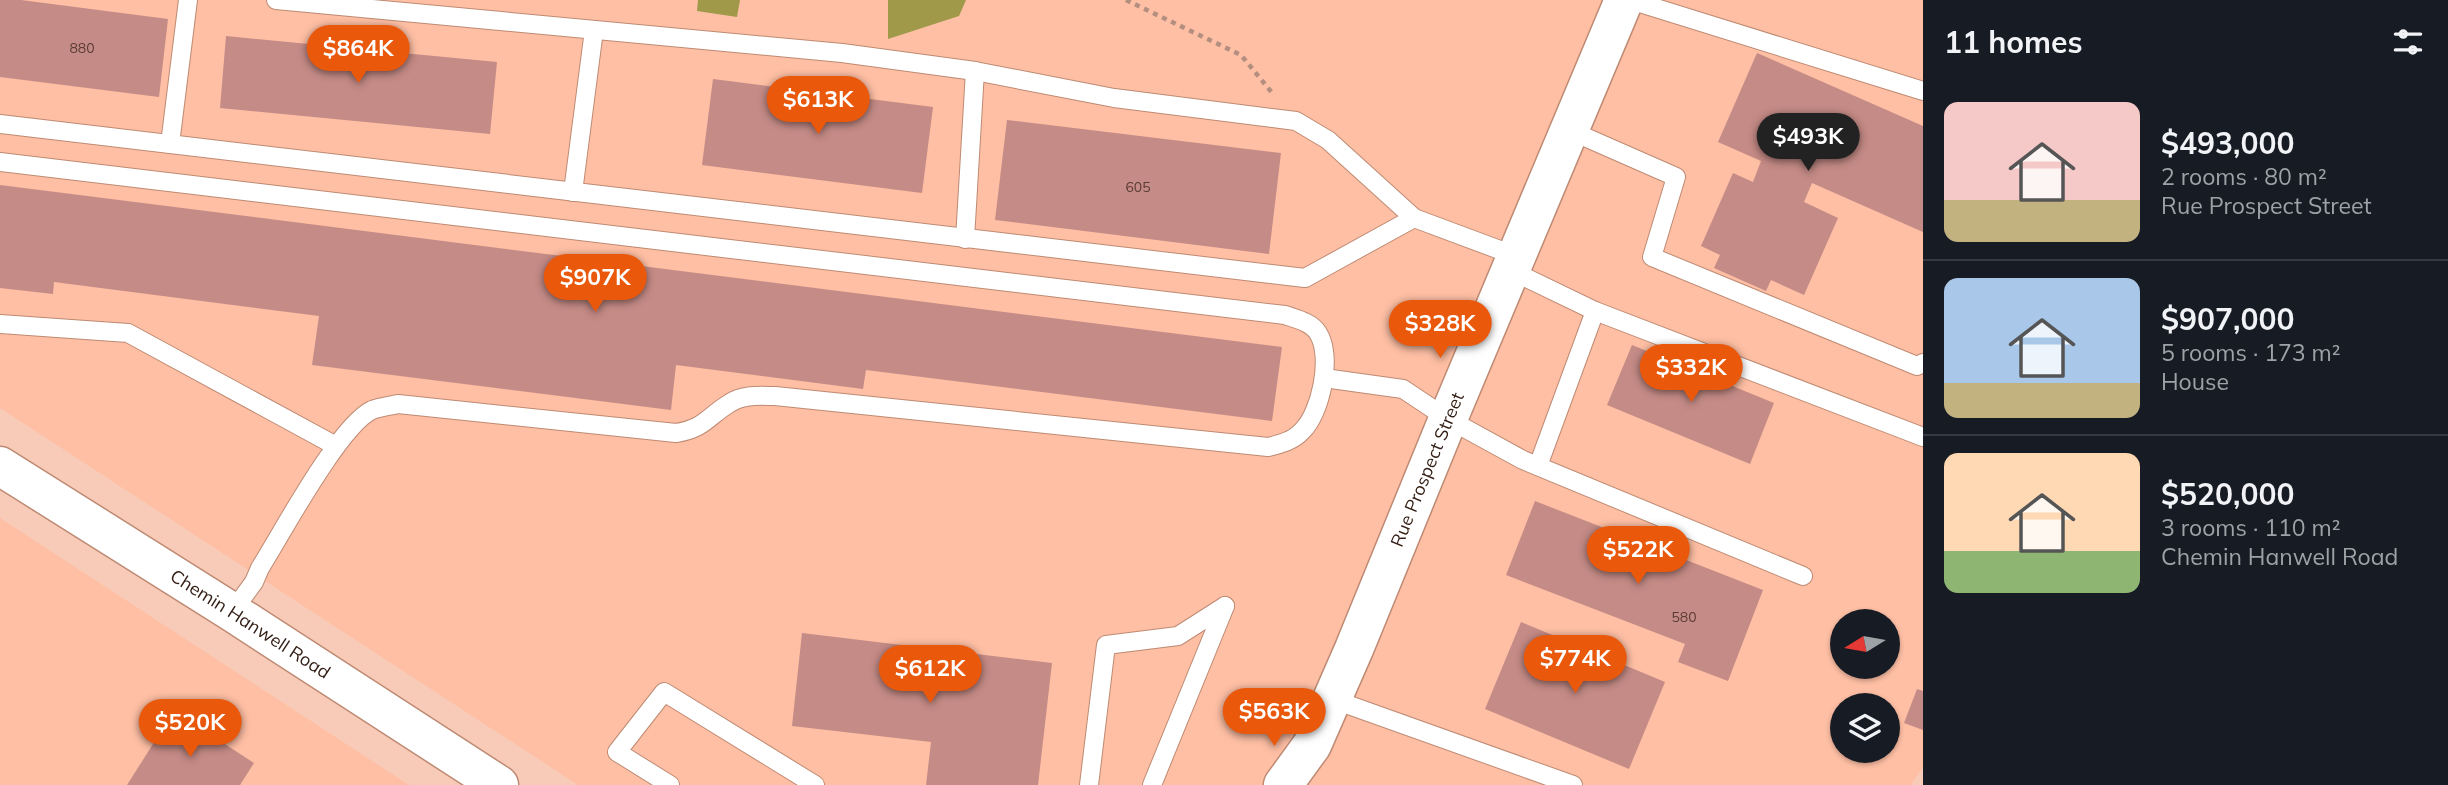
<!DOCTYPE html>
<html lang="en">
<head>
<meta charset="utf-8">
<style>
  :root { --surface:#171b24; --page:#242831; --text:#f1f3f6; --muted:#9ea1a6; --line:#363941; --accent:#ea580c }
  body { margin:0; font-family:Mulish,sans-serif; background:var(--page); color:var(--text); height:100vh; display:flex; flex-direction:column; font-size:26px; white-space:nowrap }
  * { box-sizing:border-box; margin:0 }
  p { font-size:23px; color:var(--muted) }
  .icon { flex:none; width:38px; height:38px; fill:none; stroke:currentColor; stroke-width:2; stroke-linecap:round; stroke-linejoin:round }
  .map { position:relative; flex:1; overflow:hidden }
  .panel { display:flex; flex-direction:column; background:var(--surface); width:525px }
  .panel>* { flex:none }
  .needle { width:46px; rotate:259deg }
  .buttons { position:absolute; left:1830px; top:609px; display:grid; gap:14px }
  .buttons a { display:grid; place-items:center; width:70px; height:70px; border-radius:50%; background:var(--surface); box-shadow:0 2px 5px #0004; font-size:35px }
  .price { position:absolute; translate:-50% -60px; padding:0 16px; border-radius:24px; background:var(--accent); color:#fff; font-size:23px; line-height:46px; filter:drop-shadow(0 2px 4px #0008) }
  .price::after { content:''; position:absolute; left:50%; top:42px; width:21px; height:16px; margin-left:-10px; background:inherit; clip-path:polygon(0 0,100% 0,50% 100%) }
  .price.selected { background:#222; color:#fff }
  ul { padding:0; list-style:none }
  li { display:flex; align-items:center; gap:21px; height:175px; padding:0 21px }
  li+li { border-top:2px solid var(--line) }
  li span { display:grid; place-items:center; flex:none; width:196px; height:140px; border-radius:14px; color:#555 }
  li>.icon { margin-inline-start:auto }
  span .icon { width:84px; height:84px; fill:#fffc; stroke-width:1 }
  li b { font-size:30px }
  h2 { display:flex; justify-content:space-between; align-items:center; height:84px; padding:0 21px; font-size:30px }
  main { display:flex; flex:1; min-height:0 }
  .map>svg:first-child { display:block }
  .built { fill:#febfa4; fill-rule:evenodd }
  .forest { fill:#9f9949 }
  .building { fill:#c58b86 }
  .lines { fill:none; stroke-linecap:round; stroke-linejoin:round }
  .service-casing { stroke:#be8a73; stroke-width:20 }
  .secondary-casing { stroke:#be8a73; stroke-width:41 }
  .path { stroke:#b48f80; stroke-width:4.5; stroke-dasharray:5 5; stroke-linecap:butt }
  .service { stroke:#fff; stroke-width:18 }
  .secondary { stroke:#fff; stroke-width:38 }
  .labels { text-anchor:middle; stroke-width:7; stroke-linejoin:round; paint-order:stroke }
  .number-label { font-size:14px; fill:#593b33 }
  .street-label { font-size:18px; fill:#352017; stroke:#fedbcd }
</style>
</head>
<body>
<main>
<div class="map">
<svg width="1923" height="785" viewBox="0 0 1923 785">
  <rect width="100%" height="100%" fill="#f8cbb8"/>
  <!-- built -->
  <g class="built">
    <path d="M0 0H1923V767L1911 785H578L0 408ZM1843 621H1888V667H1843ZM1843 705H1888V751H1843Z"/>
    <polygon points="0,518 409,785 0,785"/>
  </g>
  <!-- forest -->
  <g class="forest">
    <polygon points="698,0 740,0 737,17 697,11"/>
    <polygon points="888,0 966,0 959,16 888,39"/>
  </g>
  <!-- building -->
  <g class="building">
    <polygon points="0,0 21,0 168,19 159,97 0,77"/>
    <polygon points="226,36 497,62 490,134 220,108"/>
    <polygon points="1757,53 1923,126 1923,232 1812,183 1804,202 1838,218 1804,295 1771,280 1766,291 1714,268 1720,255 1701,246 1733,173 1753,182 1761,161 1718,142"/>
    <polygon points="713,79 933,107 922,193 702,165"/>
    <polygon points="1007,120 1281,153 1269,254 995,220"/>
    <polygon points="0,185 1282,347 1272,421 866,370 863,389 676,365 671,410 312,365 319,316 54,282 53,294 0,288"/>
    <polygon points="1632,345 1774,403 1750,464 1607,405"/>
    <polygon points="1535,501 1763,590 1728,681 1678,662 1685,644 1506,575"/>
    <polygon points="1521,622 1665,682 1629,769 1485,709"/>
    <polygon points="802,633 1052,663 1038,785 926,785 931,742 792,726"/>
    <polygon points="1917,689 1923,691 1923,730 1904,723"/>
    <polygon points="174,711 254,763 240,785 127,785"/>
  </g>
  <g class="lines">
    <!-- service casing -->
    <g class="service-casing">
      <g id="service">
        <polyline points="276,0 842,53 975,71 1114,98 1296,121 1328,140 1414,218"/>
        <polyline points="1630,0 1923,91"/>
        <polyline points="0,124 1305,278 1414,218 1516,256"/>
        <polyline points="1569,130 1676,177 1652,257 1917,366 1923,363"/>
        <polyline points="170,144 188,0"/>
        <path d="M0 162 1285 315C1296 319 1311 322 1318 333 1333 356 1321 413 1302 431 1293 441 1280 444 1268 447L775 396C760 396 744 394 730 403 708 416 704 429 676 433L398 404C390 406 380 407 372 410 339 426 282 533 260 568L254 582 232 612"/>
        <polyline points="573,192 594,30"/>
        <polyline points="965,239 975,71"/>
        <polyline points="1510,270 1595,311 1923,437"/>
        <polyline points="0,324 128,333 336,446"/>
        <polyline points="1324,378 1403,389 1448,419 1523,460 1803,576"/>
        <polyline points="1538,466 1595,311"/>
        <polyline points="1332,699 1573,785"/>
        <polyline points="670,785 617,752 664,692 815,785"/>
        <polyline points="1089,785 1106,645 1178,636 1225,606"/>
        <polyline points="1152,785 1225,606"/>
      </g>
    </g>
    <!-- secondary casing -->
    <g class="secondary-casing">
      <g id="secondary">
        <path id="s1" d="M0 466 232 612 499 785"/>
        <path id="s2" d="M1283 785 1312 745 1354 649 1448 419 1624 0"/>
      </g>
    </g>
    <!-- path -->
    <polyline class="path" points="1126,0 1241,55 1273,94"/>
    <!-- service -->
    <use href="#service" class="service"/>
    <!-- secondary -->
    <use href="#secondary" class="secondary"/>
  </g>
  <g class="labels">
    <!-- number labels -->
    <g class="number-label">
      <text x="82" y="53">880</text>
      <text x="1138" y="192">605</text>
      <text x="1684" y="622">580</text>
    </g>
    <!-- street labels -->
    <g class="street-label">
      <text dy="6" stroke="none"><textPath href="#s2" startOffset="348">Rue Prospect Street</textPath></text>
      <text dy="6" stroke="none"><textPath href="#s1" startOffset="296">Chemin Hanwell Road</textPath></text>
    </g>
  </g>
</svg>
<div class="buttons">
<a><svg class="needle" viewBox="-14 -14 28 28"><path d="M0-13l5 13h-10z" fill="#e53935"/><path d="M0 13l5-13h-10z" fill="#9ea1a6"/></svg></a>
<a><svg class="icon" aria-label="layers" viewBox="0 0 24 24"><path d="M12 4l9 5-9 5-9-5zM3 14l9 5 9-5"/></svg></a>
</div>
<b class="price" style="left:358px;top:85px">$864K</b>
<b class="price" style="left:818px;top:136px">$613K</b>
<b class="price selected" style="left:1808px;top:173px">$493K</b>
<b class="price" style="left:595px;top:314px">$907K</b>
<b class="price" style="left:1440px;top:360px">$328K</b>
<b class="price" style="left:1691px;top:404px">$332K</b>
<b class="price" style="left:1638px;top:586px">$522K</b>
<b class="price" style="left:1575px;top:695px">$774K</b>
<b class="price" style="left:930px;top:705px">$612K</b>
<b class="price" style="left:1274px;top:748px">$563K</b>
<b class="price" style="left:190px;top:759px">$520K</b>
</div>
<section class="panel">
<h2>11 homes<svg class="icon" aria-label="filters" viewBox="0 0 24 24"><path d="M4 7h16M4 17h16"/><circle cx="9" cy="7" r="2"/><circle cx="15" cy="17" r="2"/></svg></h2>
<ul>
<li><span style="background:linear-gradient(#f6c9c9 70%,#c2b280 0)"><svg class="icon" aria-label="home" viewBox="0 0 24 24"><path d="M3 11l9-7 9 7M6 9v11h12V9"/></svg></span><div><b>$493,000</b><p>2 rooms · 80 m²</p><p>Rue Prospect Street</p></div></li>
<li><span style="background:linear-gradient(#a9c7e8 75%,#c2b280 0)"><svg class="icon" aria-label="home" viewBox="0 0 24 24"><path d="M3 11l9-7 9 7M6 9v11h12V9"/></svg></span><div><b>$907,000</b><p>5 rooms · 173 m²</p><p>House</p></div></li>
<li><span style="background:linear-gradient(#ffd9b3 70%,#8fb573 0)"><svg class="icon" aria-label="home" viewBox="0 0 24 24"><path d="M3 11l9-7 9 7M6 9v11h12V9"/></svg></span><div><b>$520,000</b><p>3 rooms · 110 m²</p><p>Chemin Hanwell Road</p></div></li>
</ul>
</section>
</main>
</body>
</html>
